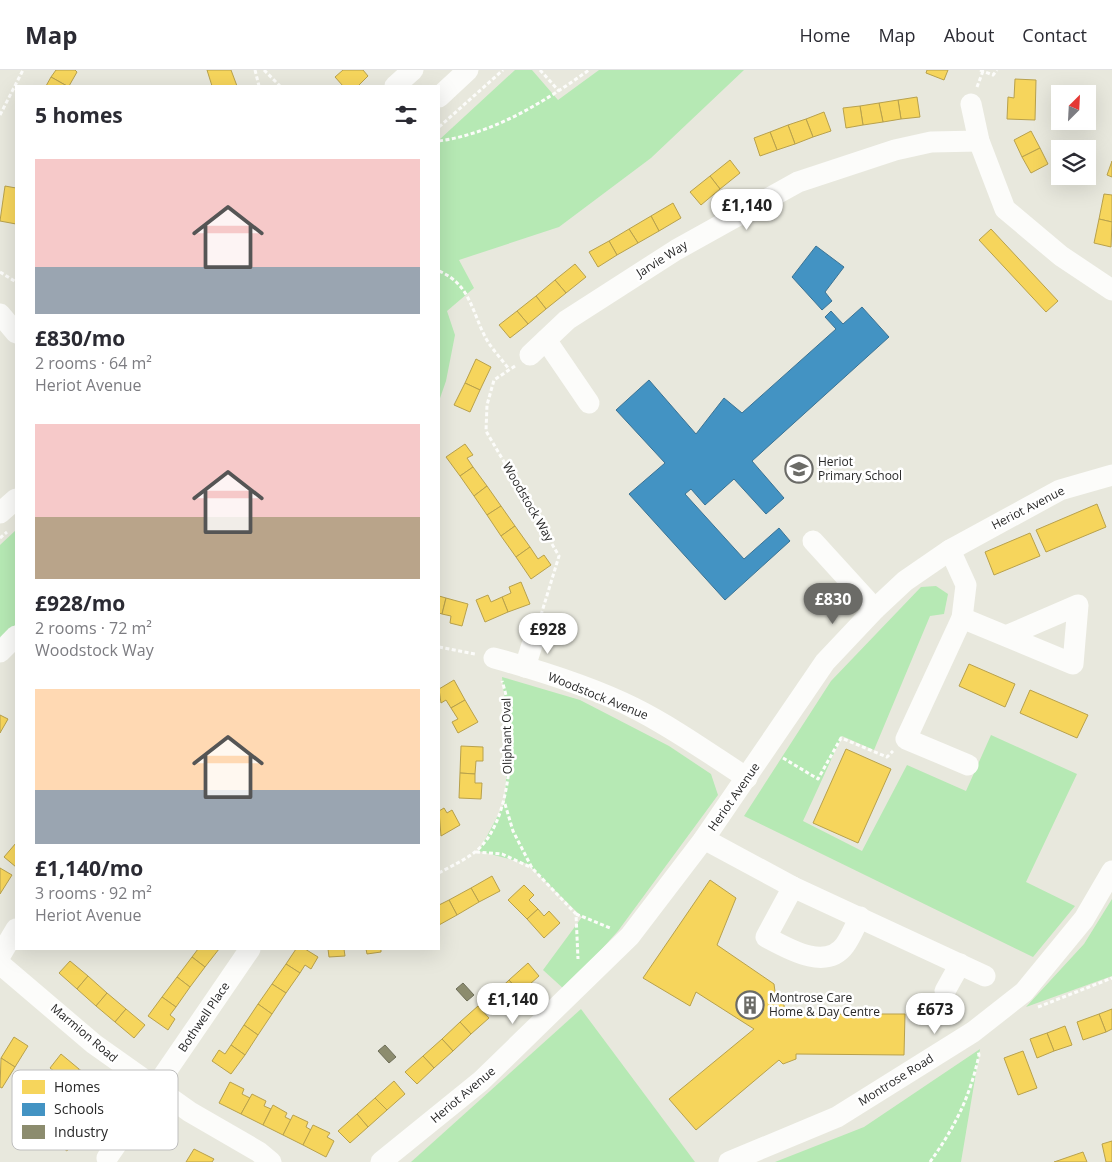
<!DOCTYPE html>
<html lang="en">
<head>
<meta charset="utf-8">
<style>
  :root { --surface:#fff; --page:#f7f7f7; --text:#2b2b33; --muted:#7c7c81; --line:#e1e1e2; --accent:#6b6b67 }
  body { margin:0; font-family:"Open Sans",sans-serif; background:var(--page); color:var(--text); height:100vh; display:flex; flex-direction:column; font-size:19px; white-space:nowrap }
  * { box-sizing:border-box; margin:0 }
  p { font-size:16px; color:var(--muted) }
  .icon { flex:none; width:28px; height:28px; fill:none; stroke:currentColor; stroke-width:2; stroke-linecap:round; stroke-linejoin:round }
  .map { position:relative; flex:1; overflow:hidden }
  .side { position:absolute; left:15px; top:15px; width:425px; height:865px; display:flex; flex-direction:column; background:var(--surface); border-radius:0px; box-shadow:0 5px 20px #0002 }
  .side>* { flex:none }
  .needle { width:32px; rotate:24deg }
  .fabs { position:absolute; left:1051px; top:15px; display:grid; gap:10px }
  .fabs a { display:grid; place-items:center; width:45px; height:45px; border-radius:0px; background:var(--surface); box-shadow:0 5px 20px #0002; font-size:25px }
  .price { position:absolute; translate:-50% -42px; padding:0 11px; border-radius:18px; background:#fff; color:#222; font-size:16px; line-height:32px; filter:drop-shadow(0 1px 2px #0008) }
  .price::after { content:''; position:absolute; left:50%; top:30px; width:15px; height:11px; margin-left:-8px; background:inherit; clip-path:polygon(0 0,100% 0,50% 100%) }
  .price.on { background:var(--accent); color:#fff }
  ul { padding:0; list-style:none }
  li { display:grid; align-content:center; gap:10px; height:265px; padding:0 20px }
  li span { display:grid; place-items:center; height:155px; border-radius:0px; color:#555 }
  li>.icon { margin-inline-start:auto }
  span .icon { width:90px; height:90px; fill:#fffc; stroke-width:1 }
  li b { font-size:21px }
  h2 { display:flex; justify-content:space-between; align-items:center; height:60px; padding:0 20px; font-size:21px }
  header { display:flex; align-items:center; gap:30px; box-sizing:border-box; height:70px; padding:0 25px; background:var(--surface); border-bottom:1px solid var(--line) }
  header strong { font-size:24px }
  nav { display:flex; gap:28px; margin-inline-start:auto; font-size:18px }
  .map>svg:first-child { display:block }
  .green { fill:#b6e9b4 }
  .homes { fill:#f6d55c; stroke:#b8a14c }
  .schools { fill:#4393c3; stroke:#3b7394 }
  .industry { fill:#8c8c6e; stroke:#6e6e59 }
  .lines { fill:none; stroke-linecap:round; stroke-linejoin:round }
  .path { stroke:#fcfcfa; stroke-width:3; stroke-dasharray:4 2.5; stroke-linecap:butt }
  .minor { stroke:#fcfcfa; stroke-width:21 }
  .labels { text-anchor:middle; stroke-width:5; stroke-linejoin:round; paint-order:stroke }
  .street-label { font-size:12px; fill:#282828; stroke:#fff }
  .poi-label { font-size:12px; fill:#282828; stroke:#fff; text-anchor:start }
  .key { fill:#fff; stroke:#bebebe; stroke-width:1 }
  .key-label { font-size:14px; fill:#282828 }
</style>
</head>
<body>
<header>
<strong>Map</strong>
<nav><a>Home</a><a>Map</a><a>About</a><a>Contact</a></nav>
</header>
<div class="map">
<svg width="1112" height="1092" viewBox="0 0 1112 1092">
  <rect width="100%" height="100%" fill="#e8e8dd"/>
  <!-- green -->
  <g class="green">
    <polygon points="515,0 532,0 558,30 599,0 744,0 651,88 559,157 459,190 474,218 447,241 455,265 446,311 439,331 439,70"/>
    <polygon points="16,460 16,554 0,570 0,475"/>
    <polygon points="936,516 948,524 944,544 930,546 874,680 842,666 803,751 862,781 907,695 966,721 991,665 1077,704 1026,812 1075,836 1033,887 744,746 831,611 921,517"/>
    <polygon points="502,607 580,630 669,676 711,704 718,725 618,861 565,920 543,900 582,847 528,794 479,781 505,732 508,661"/>
    <polygon points="1112,829 1112,906 1026,937 1084,874"/>
    <polygon points="581,939 695,1092 411,1092"/>
    <polygon points="980,979 961,1092 775,1092 864,1057"/>
  </g>
  <!-- homes -->
  <g class="homes">
    <polygon points="56,0 75,0 77,2 69,16 67,16 51,7"/>
    <polygon points="207,0 231,0 237,16 212,16"/>
    <polygon points="343,0 363,0 368,6 358,16 343,16 335,7"/>
    <polygon points="927,0 948,0 944,10 926,3"/>
    <polygon points="51,7 67,16 46,16"/>
    <polygon points="1015,9 1036,10 1035,50 1007,49 1008,27 1014,28"/>
    <polygon points="917,27 920,47 901,49 898,30"/>
    <polygon points="898,30 901,49 883,52 879,33"/>
    <polygon points="879,33 883,52 863,55 860,36"/>
    <polygon points="860,36 863,55 846,58 843,38"/>
    <polygon points="824,42 831,61 813,67 806,49"/>
    <polygon points="806,49 813,67 795,74 788,55"/>
    <polygon points="788,55 795,74 777,80 770,62"/>
    <polygon points="1031,61 1040,78 1022,87 1014,70"/>
    <polygon points="770,62 777,80 760,86 754,68"/>
    <polygon points="1040,78 1048,94 1031,103 1022,87"/>
    <polygon points="730,90 740,103 720,119 710,106"/>
    <polygon points="1112,91 1112,107 1107,105"/>
    <polygon points="710,106 720,119 701,135 690,122"/>
    <polygon points="5,116 16,118 16,154 0,151"/>
    <polygon points="1104,124 1112,125 1112,152 1099,149"/>
    <polygon points="673,133 681,148 659,161 651,146"/>
    <polygon points="651,146 659,161 638,173 629,159"/>
    <polygon points="1099,149 1112,152 1111,177 1094,173"/>
    <polygon points="629,159 638,173 617,185 609,171"/>
    <polygon points="991,159 1058,231 1046,242 979,170"/>
    <polygon points="609,171 617,185 598,197 589,182"/>
    <polygon points="575,194 586,207 566,223 555,210"/>
    <polygon points="555,210 566,223 546,239 536,226"/>
    <polygon points="536,226 546,239 528,254 517,241"/>
    <polygon points="517,241 528,254 510,268 499,255"/>
    <polygon points="476,289 491,297 480,320 465,313"/>
    <polygon points="465,313 480,320 470,342 454,335"/>
    <polygon points="465,374 473,385 467,388 473,397 460,406 446,387"/>
    <polygon points="473,397 487,416 474,426 460,406"/>
    <polygon points="487,416 501,436 487,445 474,426"/>
    <polygon points="1097,434 1106,457 1046,482 1036,460"/>
    <polygon points="501,436 515,456 501,466 487,445"/>
    <polygon points="515,456 530,477 516,487 501,466"/>
    <polygon points="1030,463 1040,486 994,505 985,482"/>
    <polygon points="530,477 538,489 544,485 551,495 531,509 516,487"/>
    <polygon points="521,512 530,534 508,542 502,527 511,523 509,517"/>
    <polygon points="488,525 491,532 502,527 508,542 485,552 476,530"/>
    <polygon points="439,526 446,528 442,544 439,543"/>
    <polygon points="446,528 468,534 462,556 450,553 451,546 442,544"/>
    <polygon points="969,594 1015,614 1005,637 959,616"/>
    <polygon points="454,610 465,630 451,638 446,630 441,633 439,619"/>
    <polygon points="1030,620 1088,645 1077,668 1020,643"/>
    <polygon points="465,630 478,652 458,663 452,652 458,649 451,638"/>
    <polygon points="0,645 8,649 0,663"/>
    <polygon points="461,676 483,677 483,691 476,691 475,704 460,703"/>
    <polygon points="846,679 891,699 858,773 813,753"/>
    <polygon points="460,703 475,704 475,713 482,713 481,729 459,728"/>
    <polygon points="444,738 447,743 452,740 460,755 441,766 439,741"/>
    <polygon points="16,773 16,797 4,787"/>
    <polygon points="0,798 12,805 0,824"/>
    <polygon points="492,806 500,821 479,832 471,818"/>
    <polygon points="710,810 736,828 717,875 774,914 776,929 784,935 785,944 905,944 904,985 796,984 796,989 783,994 779,990 696,1060 669,1029 754,959 696,922 690,936 643,908"/>
    <polygon points="524,815 534,825 529,830 538,839 527,849 508,830"/>
    <polygon points="471,818 479,832 457,845 449,830"/>
    <polygon points="449,830 457,845 439,855 439,835"/>
    <polygon points="538,839 544,846 549,841 560,853 544,868 527,849"/>
    <polygon points="198,879 219,879 205,897 192,887"/>
    <polygon points="296,879 305,879 318,887 311,899 305,895 300,903 286,894"/>
    <polygon points="328,879 350,879 344,879 345,886 329,887"/>
    <polygon points="366,879 381,879 381,882 367,884"/>
    <polygon points="192,887 205,897 190,917 177,907"/>
    <polygon points="70,891 88,906 77,919 59,903"/>
    <polygon points="528,893 539,906 520,923 509,910"/>
    <polygon points="286,894 300,903 286,923 272,914"/>
    <polygon points="88,906 107,923 96,936 77,919"/>
    <polygon points="177,907 190,917 176,937 162,927"/>
    <polygon points="509,910 520,923 503,939 491,927"/>
    <polygon points="272,914 286,923 272,944 258,934"/>
    <polygon points="107,923 126,939 115,952 96,936"/>
    <polygon points="162,927 176,937 170,945 175,949 168,960 148,946"/>
    <polygon points="258,934 272,944 258,965 244,955"/>
    <polygon points="478,936 489,948 471,964 460,952"/>
    <polygon points="126,939 145,955 134,968 115,952"/>
    <polygon points="1112,939 1112,959 1106,962 1099,944"/>
    <polygon points="1099,944 1106,962 1083,970 1077,952"/>
    <polygon points="460,952 471,964 453,981 442,969"/>
    <polygon points="244,955 258,965 245,985 231,975"/>
    <polygon points="1065,956 1072,975 1054,981 1047,963"/>
    <polygon points="1047,963 1054,981 1037,988 1030,969"/>
    <polygon points="14,967 28,976 15,997 1,988"/>
    <polygon points="442,969 453,981 434,998 423,986"/>
    <polygon points="231,975 245,985 231,1004 212,991 219,980 225,984"/>
    <polygon points="1023,981 1037,1018 1018,1025 1004,988"/>
    <polygon points="61,984 79,999 68,1012 50,998"/>
    <polygon points="423,986 434,998 417,1014 405,1002"/>
    <polygon points="1,988 15,997 2,1018 0,1017"/>
    <polygon points="79,999 97,1013 86,1026 68,1012"/>
    <polygon points="394,1011 405,1024 387,1040 375,1028"/>
    <polygon points="230,1012 244,1019 242,1024 250,1028 241,1044 219,1033"/>
    <polygon points="252,1024 266,1031 264,1036 271,1039 263,1055 241,1044"/>
    <polygon points="375,1028 387,1040 368,1057 357,1044"/>
    <polygon points="273,1035 287,1043 285,1047 291,1050 283,1065 263,1055"/>
    <polygon points="357,1044 368,1057 350,1073 338,1061"/>
    <polygon points="293,1045 308,1052 306,1057 311,1060 303,1075 283,1065"/>
    <polygon points="67,1052 81,1062 67,1081 53,1071"/>
    <polygon points="313,1055 330,1063 327,1067 334,1071 326,1087 303,1075"/>
    <polygon points="1112,1071 1112,1092 1106,1092 1102,1074"/>
    <polygon points="194,1079 214,1089 212,1092 186,1092"/>
    <polygon points="1083,1082 1087,1092 1054,1092"/>
  </g>
  <!-- schools -->
  <g class="schools">
    <polygon points="816,176 844,197 825,222 832,231 822,240 792,207"/>
    <polygon points="862,237 889,267 752,391 784,428 766,444 734,409 705,435 691,419 685,424 744,489 779,458 790,471 725,530 629,424 665,393 616,340 649,310 696,364 724,328 742,343 836,259 825,247 831,241 843,254"/>
  </g>
  <!-- industry -->
  <g class="industry">
    <polygon points="463,913 474,925 467,931 456,919"/>
    <polygon points="385,975 396,987 389,993 378,981"/>
  </g>
  <g class="lines">
    <!-- path -->
    <g class="path">
      <polyline points="255,0 259,16"/>
      <polyline points="264,0 280,16"/>
      <polyline points="540,0 559,21"/>
      <polyline points="980,0 993,5 997,0"/>
      <polyline points="977,17 983,1"/>
      <polyline points="0,45 23,0"/>
      <polyline points="439,57 503,0"/>
      <path d="M439 71C495 63 544 32 589 0"/>
      <path d="M439 201C472 215 472 245 488 272 494 281 502 290 509 299"/>
      <polyline points="0,202 16,212"/>
      <polyline points="515,296 494,310 487,335 486,361 559,486 541,545"/>
      <polyline points="0,468 7,462"/>
      <polyline points="439,577 475,584"/>
      <polyline points="783,688 818,709 841,668 887,687 893,681"/>
      <polyline points="505,734 513,761 532,798 576,844 578,889"/>
      <polyline points="476,782 502,784 532,798"/>
      <path d="M439 803C451 796 465 790 475 782 514 752 517 654 502 611"/>
      <polyline points="576,844 610,858"/>
      <polyline points="1038,937 1112,908"/>
      <path d="M930 1092C955 1057 970 1027 979 985L978 981"/>
    </g>
    <!-- minor -->
    <g class="minor">
      <polyline points="395,16 413,0"/>
      <polyline points="439,27 468,0"/>
      <polyline points="971,34 979,71 1005,139 1061,186 1112,220"/>
      <polyline points="0,244 16,263"/>
      <polyline points="546,270 589,333"/>
      <polyline points="530,285 567,250 676,180 798,112 895,80 931,72 979,71"/>
      <polyline points="0,443 16,429"/>
      <polyline points="813,471 875,539"/>
      <polyline points="950,480 966,515 962,548 906,669 968,695"/>
      <polyline points="962,548 1073,594 1078,535 1006,566"/>
      <polyline points="0,582 16,566"/>
      <path d="M494 588C541 601 590 616 634 638 674 658 710 684 747 708"/>
      <polyline points="525,597 536,562"/>
      <polyline points="704,769 793,817 985,906"/>
      <path d="M793 817 766 867C787 878 826 902 845 875 851 867 855 856 860 847"/>
      <polyline points="0,886 16,859"/>
      <polyline points="0,894 94,974 190,1042 259,1082 271,1092"/>
      <polyline points="945,921 960,894"/>
      <polyline points="107,1088 250,879"/>
      <polyline points="381,1092 481,1011 630,866 704,769 825,592 875,539 905,511 950,480 1060,420 1112,405"/>
      <polyline points="729,1092 837,1047 973,962 1024,922 1084,849 1112,801"/>
    </g>
  </g>
  <!-- icons -->
  <defs>
    <g id="school-ring" transform="scale(1.4375)"><circle r="9.5" fill="#fff" stroke="#6b6b67" stroke-width="1.5"/><path d="M0-5L7-2L0 1L-7-2ZM-4 1L0 2.5L4 1V4Q0 6-4 4Z" fill="#6b6b67"/></g>
    <g id="building-ring" transform="scale(1.4375)"><circle r="9.5" fill="#fff" stroke="#6b6b67" stroke-width="1.5"/><path d="M-4-6H4V6H1V3H-1V6H-4ZM-2.5-4.3h1.7v1.8h-1.7ZM.8-4.3h1.7v1.8H.8ZM-2.5-1h1.7V.8h-1.7ZM.8-1h1.7V.8H.8Z" fill="#6b6b67"/></g>
  </defs>
  <g fill-rule="evenodd">
    <use href="#school-ring" x="799" y="399"/>
    <use href="#building-ring" x="750" y="935"/>
  </g>
  <g class="labels">
    <!-- street labels -->
    <g class="street-label">
      <text transform="translate(662 189) rotate(-32)" y="4">Jarvie Way</text>
      <text transform="translate(528 432) rotate(60)" y="4">Woodstock Way</text>
      <text transform="translate(1028 438) rotate(-27)" y="4">Heriot Avenue</text>
      <text transform="translate(598 626) rotate(22)" y="4">Woodstock Avenue</text>
      <text transform="translate(507 666) rotate(-91)" y="4">Oliphant Oval</text>
      <text transform="translate(734 727) rotate(-55)" y="4">Heriot Avenue</text>
      <text transform="translate(204 947) rotate(-56)" y="4">Bothwell Place</text>
      <text transform="translate(84 963) rotate(40)" y="4">Marmion Road</text>
      <text transform="translate(896 1010) rotate(-32)" y="4">Montrose Road</text>
      <text transform="translate(463 1025) rotate(-40)" y="4">Heriot Avenue</text>
    </g>
    <!-- poi labels -->
    <g class="poi-label">
      <text x="818" y="396">Heriot<tspan x="818" dy="14">Primary School</tspan></text>
      <text x="769" y="932">Montrose Care<tspan x="769" dy="14">Home &amp; Day Centre</tspan></text>
    </g>
  </g>
  <!-- legend -->
  <rect x="12" y="1000" width="166" height="80" rx="8" class="key"/>
  <rect x="22" y="1010" width="23" height="14" fill="#f6d55c"/>
  <rect x="22" y="1033" width="23" height="13" fill="#4393c3"/>
  <rect x="22" y="1055" width="23" height="14" fill="#8c8c6e"/>
  <g class="key-label">
    <text x="54" y="1022">Homes</text>
    <text x="54" y="1044">Schools</text>
    <text x="54" y="1067">Industry</text>
  </g>
</svg>
<div class="fabs">
<a><svg class="needle" viewBox="-14 -14 28 28"><path d="M0-13l5 13h-10z" fill="#e53935"/><path d="M0 13l5-13h-10z" fill="#7c7c81"/></svg></a>
<a><svg class="icon" aria-label="layers" viewBox="0 0 24 24"><path d="M12 4l9 5-9 5-9-5zM3 14l9 5 9-5"/></svg></a>
</div>
<b class="price" style="left:747px;top:161px">£1,140</b>
<b class="price on" style="left:833px;top:555px">£830</b>
<b class="price" style="left:548px;top:585px">£928</b>
<b class="price" style="left:513px;top:955px">£1,140</b>
<b class="price" style="left:935px;top:965px">£673</b>
<section class="side">
<h2>5 homes<svg class="icon" aria-label="filters" viewBox="0 0 24 24"><path d="M4 7h16M4 17h16"/><circle cx="9" cy="7" r="2"/><circle cx="15" cy="17" r="2"/></svg></h2>
<ul>
<li><span style="background:linear-gradient(#f6c9c9 70%,#9aa5b1 0)"><svg class="icon" aria-label="home" viewBox="0 0 24 24"><path d="M3 11l9-7 9 7M6 9v11h12V9"/></svg></span><div><b>£830/mo</b><p>2 rooms · 64 m²</p><p>Heriot Avenue</p></div></li>
<li><span style="background:linear-gradient(#f6c9c9 60%,#b9a48a 0)"><svg class="icon" aria-label="home" viewBox="0 0 24 24"><path d="M3 11l9-7 9 7M6 9v11h12V9"/></svg></span><div><b>£928/mo</b><p>2 rooms · 72 m²</p><p>Woodstock Way</p></div></li>
<li><span style="background:linear-gradient(#ffd9b3 65%,#9aa5b1 0)"><svg class="icon" aria-label="home" viewBox="0 0 24 24"><path d="M3 11l9-7 9 7M6 9v11h12V9"/></svg></span><div><b>£1,140/mo</b><p>3 rooms · 92 m²</p><p>Heriot Avenue</p></div></li>
</ul>
</section>
</div>
</body>
</html>
